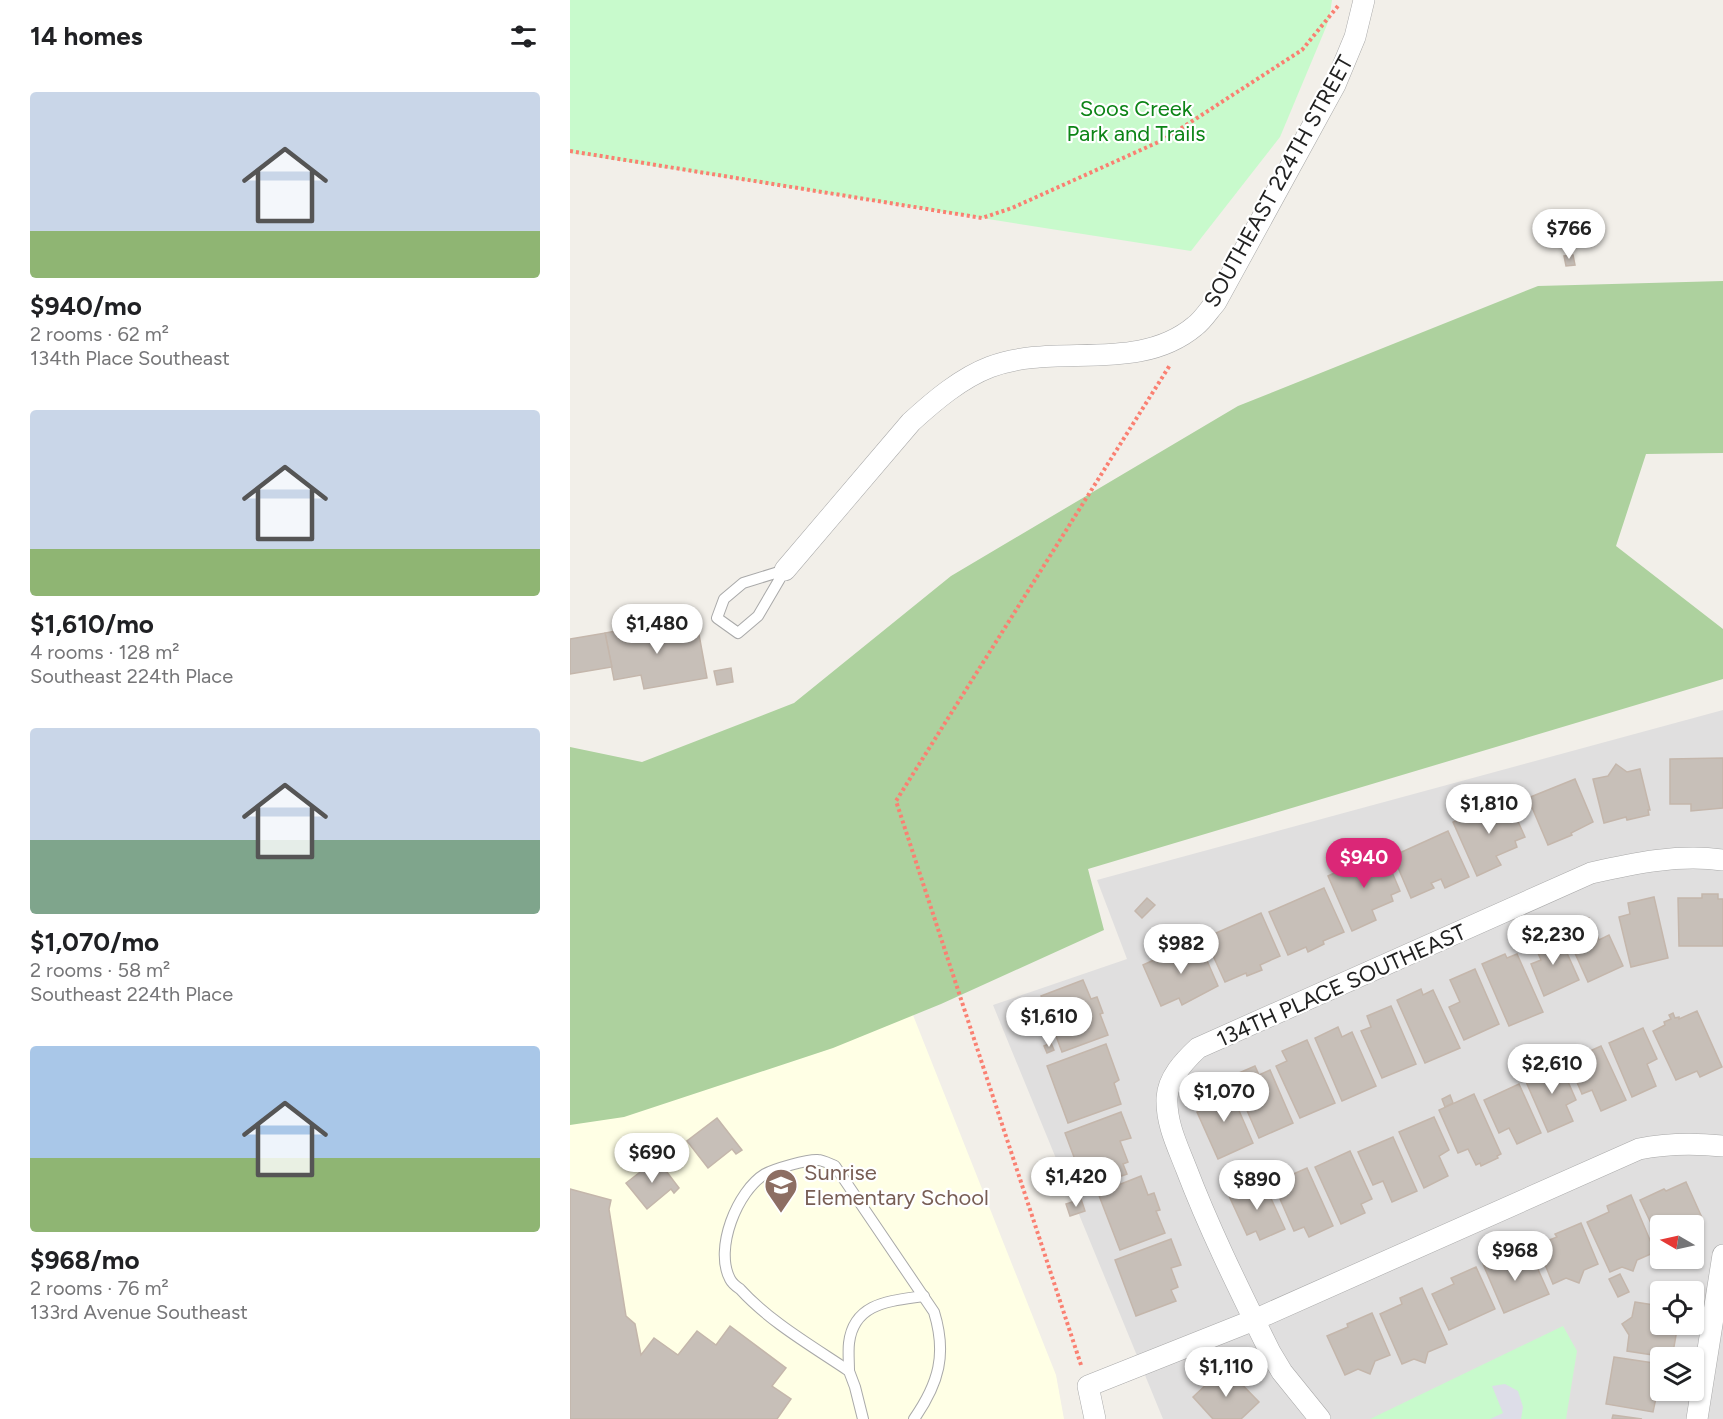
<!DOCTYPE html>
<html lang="en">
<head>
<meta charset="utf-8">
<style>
  :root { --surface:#fff; --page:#f6f6f6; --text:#202124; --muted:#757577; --accent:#db2777 }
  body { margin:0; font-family:Figtree,sans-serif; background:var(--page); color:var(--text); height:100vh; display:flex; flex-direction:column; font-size:22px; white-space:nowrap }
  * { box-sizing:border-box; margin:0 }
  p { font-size:20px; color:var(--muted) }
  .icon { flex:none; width:33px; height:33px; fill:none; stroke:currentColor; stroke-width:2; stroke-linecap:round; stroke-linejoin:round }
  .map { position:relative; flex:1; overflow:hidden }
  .side { display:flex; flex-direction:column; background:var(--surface); width:570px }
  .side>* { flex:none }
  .needle { width:39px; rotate:279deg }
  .controls { position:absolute; left:1080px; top:1215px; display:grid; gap:12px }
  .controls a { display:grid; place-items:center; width:54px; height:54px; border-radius:6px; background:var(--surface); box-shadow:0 2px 4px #0004; font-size:30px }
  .price { position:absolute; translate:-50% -51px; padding:0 14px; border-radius:21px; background:#fff; color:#222; font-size:20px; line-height:39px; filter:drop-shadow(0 2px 3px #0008) }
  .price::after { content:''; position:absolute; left:50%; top:36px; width:18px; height:14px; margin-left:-9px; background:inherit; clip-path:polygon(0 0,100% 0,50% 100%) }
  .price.current { background:var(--accent); color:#fff }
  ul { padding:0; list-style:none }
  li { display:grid; align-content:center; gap:12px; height:318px; padding:0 30px }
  li span { display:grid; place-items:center; height:186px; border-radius:6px; color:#555 }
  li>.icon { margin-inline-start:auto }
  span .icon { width:108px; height:108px; fill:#fffc; stroke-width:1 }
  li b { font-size:26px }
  h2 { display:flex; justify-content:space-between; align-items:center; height:72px; padding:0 30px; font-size:26px }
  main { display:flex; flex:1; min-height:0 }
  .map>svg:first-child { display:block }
  .residential { fill:#e0dfdf; fill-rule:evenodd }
  .education { fill:#ffffe5 }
  .forest { fill:#add19e }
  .park { fill:#c8facc }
  .plaza { fill:#dddde8 }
  .building { fill:#c7bfb8; stroke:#c4b6ab; stroke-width:1.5 }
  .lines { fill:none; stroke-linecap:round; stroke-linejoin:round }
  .lane-casing { stroke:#a9a9a9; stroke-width:12 }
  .street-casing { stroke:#a9a9a9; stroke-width:22 }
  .path { stroke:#fa8072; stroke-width:4; stroke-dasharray:3 3; stroke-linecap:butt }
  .lane { stroke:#fff; stroke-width:10 }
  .street { stroke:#fff; stroke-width:21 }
  .labels { text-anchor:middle; stroke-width:4.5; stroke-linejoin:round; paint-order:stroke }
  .park-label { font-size:22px; fill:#0c8416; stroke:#fff }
  .street-label { font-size:22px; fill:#222; stroke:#fff }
  .education-label { font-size:22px; fill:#785e54; stroke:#fff; text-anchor:start }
</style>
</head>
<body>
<main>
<section class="side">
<h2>14 homes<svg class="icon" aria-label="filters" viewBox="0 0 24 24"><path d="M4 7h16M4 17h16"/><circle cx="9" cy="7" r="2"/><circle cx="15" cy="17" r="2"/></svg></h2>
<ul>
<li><span style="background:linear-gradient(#c9d6e8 75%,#8fb573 0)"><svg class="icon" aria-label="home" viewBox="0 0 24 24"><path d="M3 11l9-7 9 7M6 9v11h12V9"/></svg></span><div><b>$940/mo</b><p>2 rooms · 62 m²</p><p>134th Place Southeast</p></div></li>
<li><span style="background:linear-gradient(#c9d6e8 75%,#8fb573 0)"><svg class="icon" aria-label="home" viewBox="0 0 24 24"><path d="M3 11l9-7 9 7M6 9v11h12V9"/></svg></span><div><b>$1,610/mo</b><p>4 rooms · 128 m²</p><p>Southeast 224th Place</p></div></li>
<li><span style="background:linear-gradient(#c9d6e8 60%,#7fa58c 0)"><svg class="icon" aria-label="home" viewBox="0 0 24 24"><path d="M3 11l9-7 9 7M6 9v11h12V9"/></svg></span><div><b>$1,070/mo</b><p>2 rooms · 58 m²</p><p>Southeast 224th Place</p></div></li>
<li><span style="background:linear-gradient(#a9c7e8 60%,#8fb573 0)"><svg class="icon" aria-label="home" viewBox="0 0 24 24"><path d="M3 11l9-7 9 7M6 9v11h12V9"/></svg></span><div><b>$968/mo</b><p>2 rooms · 76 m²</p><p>133rd Avenue Southeast</p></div></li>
</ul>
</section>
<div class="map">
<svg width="1153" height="1419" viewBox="0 0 1153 1419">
  <rect width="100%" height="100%" fill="#f2efe9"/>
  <!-- residential -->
  <path class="residential" d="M1153 710V1419H593L423 1005 557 959 527 880ZM1090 1226H1124V1258H1090ZM1090 1292H1124V1324H1090ZM1090 1358H1124V1390H1090Z"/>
  <!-- education -->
  <polygon class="education" points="335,995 486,1375 494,1419 0,1419 0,1052"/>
  <!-- forest -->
  <polygon class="forest" points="1153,281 1153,453 1076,454 1046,546 1153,629 1153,679 518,869 534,930 371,1004 263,1048 54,1117 0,1125 0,747 72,762 224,703 381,576 668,406 968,286"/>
  <!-- park -->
  <g class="park">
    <polygon points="0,0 762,0 759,20 710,137 621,251 0,153"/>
    <polygon points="993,1326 1007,1351 996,1419 800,1419"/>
  </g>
  <!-- plaza -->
  <polygon class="plaza" points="935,1384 948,1391 953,1407 951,1419 920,1419 933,1413 922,1386"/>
  <!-- building -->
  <g class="building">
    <polygon points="1003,255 1005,265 996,266 994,256"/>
    <polygon points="102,620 105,633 128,629 137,678 74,689 71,675 44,680 35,633"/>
    <polygon points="35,633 42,667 0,674 0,639"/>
    <polygon points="161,668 163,682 147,685 144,671"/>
    <polygon points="1153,758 1153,808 1121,811 1121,804 1100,804 1100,759"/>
    <polygon points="1046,764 1057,772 1070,769 1080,810 1078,810 1079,815 1057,820 1056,817 1034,823 1023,779 1038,776"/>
    <polygon points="1005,779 1023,822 1001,833 1002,835 978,845 958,798"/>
    <polygon points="937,797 955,837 945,841 947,847 926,856 931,865 907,876 883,822"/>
    <polygon points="878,831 899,877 875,888 871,879 861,883 864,888 841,898 823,856"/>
    <polygon points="813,851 830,891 821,895 823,901 802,910 806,920 782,931 758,876"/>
    <polygon points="754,888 774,932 753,941 754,944 738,952 736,947 718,955 699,912"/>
    <polygon points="1132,894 1148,894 1148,899 1153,899 1153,946 1109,946 1108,898 1132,898"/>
    <polygon points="1084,897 1098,958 1061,967 1049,917 1060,914 1058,903"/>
    <polygon points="577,898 585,905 572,918 565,911"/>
    <polygon points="691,913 710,956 690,965 692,970 677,976 676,973 655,982 635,938"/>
    <polygon points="1019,918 1029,940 1039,935 1053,966 1018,982 994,929"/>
    <polygon points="988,933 1009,980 974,996 961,964 971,960 964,944"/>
    <polygon points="628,940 648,986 612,1005 609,998 591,1006 573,965"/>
    <polygon points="935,954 937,958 947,954 973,1012 939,1026 912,964"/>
    <polygon points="905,969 929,1024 894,1040 879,1007 890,1002 880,980"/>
    <polygon points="513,980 521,999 527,997 533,1013 530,1014 538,1035 492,1052 471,996"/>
    <polygon points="851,989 853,995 863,990 890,1048 855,1063 827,1000"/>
    <polygon points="821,1006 846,1064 812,1078 791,1031 801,1027 797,1016"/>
    <polygon points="1127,1011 1152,1067 1130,1077 1127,1071 1106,1080 1083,1031 1095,1025 1094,1022 1101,1019 1099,1015 1103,1013 1105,1018 1109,1017 1109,1019"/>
    <polygon points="768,1027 772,1037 782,1032 806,1086 772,1101 745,1038"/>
    <polygon points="1073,1028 1087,1059 1077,1064 1086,1086 1062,1097 1039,1043"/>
    <polygon points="737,1040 765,1103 730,1118 706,1066 717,1061 712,1051"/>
    <polygon points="481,1043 484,1050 477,1053 474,1046"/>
    <polygon points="536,1044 549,1080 544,1083 551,1104 498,1123 477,1066"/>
    <polygon points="1031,1046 1056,1100 1031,1111 1022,1090 1012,1094 998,1061"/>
    <polygon points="989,1061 1006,1100 996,1105 1003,1121 978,1132 954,1077"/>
    <polygon points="685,1066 689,1075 700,1070 723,1123 689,1138 662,1076"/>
    <polygon points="949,1084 971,1133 947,1144 939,1128 929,1133 914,1100"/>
    <polygon points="658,1085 683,1143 648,1159 627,1112 637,1107 633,1096"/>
    <polygon points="904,1094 931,1154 927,1156 928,1158 911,1166 910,1163 906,1165 898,1149 888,1153 869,1110"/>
    <polygon points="880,1095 883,1103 875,1107 872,1099"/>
    <polygon points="551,1112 561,1138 550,1141 558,1162 553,1164 557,1174 516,1189 495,1133"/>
    <polygon points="864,1117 879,1150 869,1156 878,1176 854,1188 829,1132"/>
    <polygon points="147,1118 172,1150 166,1154 162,1149 138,1168 117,1141"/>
    <polygon points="823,1137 847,1191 822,1202 813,1181 803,1185 788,1152"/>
    <polygon points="780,1151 802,1199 791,1204 795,1213 771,1224 745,1167"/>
    <polygon points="87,1159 109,1188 104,1193 101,1189 77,1209 56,1183"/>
    <polygon points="737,1168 763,1226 739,1237 734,1227 724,1231 703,1183"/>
    <polygon points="571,1176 578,1195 584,1193 590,1210 586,1211 595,1233 550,1250 528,1193"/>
    <polygon points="693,1181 715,1229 690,1240 686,1231 677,1235 659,1196"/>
    <polygon points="1116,1182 1133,1220 1122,1226 1090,1226 1090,1239 1089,1240 1070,1200 1094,1189 1096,1191"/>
    <polygon points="0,1189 41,1200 39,1209 56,1316 65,1324 71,1355 84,1338 108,1355 127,1331 146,1345 160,1326 216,1368 202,1386 221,1399 207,1419 0,1419"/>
    <polygon points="1061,1195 1085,1252 1067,1260 1063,1271 1052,1267 1040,1272 1017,1222 1039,1212 1037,1206"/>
    <polygon points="511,1199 515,1211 500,1216 496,1204"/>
    <polygon points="1011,1223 1028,1264 1014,1270 1009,1283 996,1278 983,1284 967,1245 987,1237 985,1234"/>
    <polygon points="601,1239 611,1265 601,1268 608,1287 601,1290 606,1301 566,1316 545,1260"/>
    <polygon points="937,1254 942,1265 962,1256 979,1294 934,1313 913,1264"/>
    <polygon points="906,1267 925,1309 879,1330 862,1294 884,1284 881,1278"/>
    <polygon points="1050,1274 1059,1292 1048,1297 1039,1279"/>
    <polygon points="852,1288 877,1344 858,1352 855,1363 844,1359 832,1364 810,1314 832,1304 830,1298"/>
    <polygon points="1065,1302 1090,1306 1090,1324 1108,1324 1102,1358 1057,1351 1059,1335 1052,1324 1062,1317"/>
    <polygon points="802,1313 820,1355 805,1361 800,1374 788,1369 775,1375 757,1336 778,1327 777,1324"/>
    <polygon points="1044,1357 1090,1364 1090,1379 1083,1412 1036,1404"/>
    <polygon points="655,1367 689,1402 671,1419 643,1419 623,1397"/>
    <polygon points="1043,1415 1072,1419 1042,1419"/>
  </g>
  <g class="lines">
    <!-- lane casing -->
    <g class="lane-casing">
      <g id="lane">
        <polygon points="215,570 188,616 168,633 147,618 154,599 173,583"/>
        <path d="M279 1371C279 1362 278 1352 279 1343 284 1302 321 1301 354 1296"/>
        <path d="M293 1419 285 1387 279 1371C242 1346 200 1322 170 1289 167 1287 162 1283 160 1279 144 1249 167 1191 195 1174 204 1169 238 1159 248 1160 253 1160 260 1164 265 1166L364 1312C377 1354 369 1383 344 1419"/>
      </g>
    </g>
    <!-- street casing -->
    <g class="street-casing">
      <g id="street">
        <path d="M215 570 341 422C364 401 391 378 420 367 485 342 568 374 625 326 633 320 639 310 646 302L765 85 785 37 794 0"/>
        <path d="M525 1419 518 1386 684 1320 1069 1149C1098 1143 1124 1143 1153 1146"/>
        <path d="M750 1419 712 1372 700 1352C670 1291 640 1231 616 1168 607 1145 596 1123 597 1098 598 1078 614 1061 628 1048L1021 873C1065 863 1108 854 1153 860"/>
        <polyline points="1127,1419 1153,1255"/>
      </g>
    </g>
    <!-- path -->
    <g class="path">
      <polyline points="0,151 412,218 442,208 593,140 732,50 768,6"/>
      <polyline points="511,1365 326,801 600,365"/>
    </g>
    <!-- lane -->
    <use href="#lane" class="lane"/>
    <!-- street -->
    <use href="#street" class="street"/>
  </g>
  <!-- icons -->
  <defs>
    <g id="school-pin" transform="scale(1.725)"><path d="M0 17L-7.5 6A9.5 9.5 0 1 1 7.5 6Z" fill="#8d6e63" stroke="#fff"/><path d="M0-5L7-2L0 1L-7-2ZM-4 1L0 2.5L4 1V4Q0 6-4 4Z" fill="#fff"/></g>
  </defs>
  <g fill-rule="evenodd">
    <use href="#school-pin" x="211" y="1185"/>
  </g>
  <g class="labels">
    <!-- park labels -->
    <g class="park-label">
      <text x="566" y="116">Soos Creek<tspan x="566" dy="25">Park and Trails</tspan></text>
    </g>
    <!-- street labels -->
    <g class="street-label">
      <text transform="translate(708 181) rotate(-61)" y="8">SOUTHEAST 224TH STREET</text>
      <text transform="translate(771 985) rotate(-24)" y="8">134TH PLACE SOUTHEAST</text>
    </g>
    <!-- education labels -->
    <g class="education-label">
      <text x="234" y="1180">Sunrise<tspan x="234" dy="25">Elementary School</tspan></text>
    </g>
  </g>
</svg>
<div class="controls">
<a><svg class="needle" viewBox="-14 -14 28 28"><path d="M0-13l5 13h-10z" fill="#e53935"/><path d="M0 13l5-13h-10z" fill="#757577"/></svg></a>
<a><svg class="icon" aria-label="locate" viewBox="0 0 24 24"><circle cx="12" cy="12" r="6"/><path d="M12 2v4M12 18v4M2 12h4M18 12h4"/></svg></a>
<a><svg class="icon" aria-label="layers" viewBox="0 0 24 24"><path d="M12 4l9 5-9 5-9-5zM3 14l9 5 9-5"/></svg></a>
</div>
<b class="price" style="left:999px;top:260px">$766</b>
<b class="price" style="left:87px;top:655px">$1,480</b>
<b class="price" style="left:919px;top:835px">$1,810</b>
<b class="price current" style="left:794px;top:889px">$940</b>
<b class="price" style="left:983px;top:966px">$2,230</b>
<b class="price" style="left:611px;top:975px">$982</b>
<b class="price" style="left:479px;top:1048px">$1,610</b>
<b class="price" style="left:982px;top:1095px">$2,610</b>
<b class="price" style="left:654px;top:1123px">$1,070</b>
<b class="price" style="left:82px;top:1184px">$690</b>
<b class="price" style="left:506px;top:1208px">$1,420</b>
<b class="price" style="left:687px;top:1211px">$890</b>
<b class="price" style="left:945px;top:1282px">$968</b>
<b class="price" style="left:656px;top:1398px">$1,110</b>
</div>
</main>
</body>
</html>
